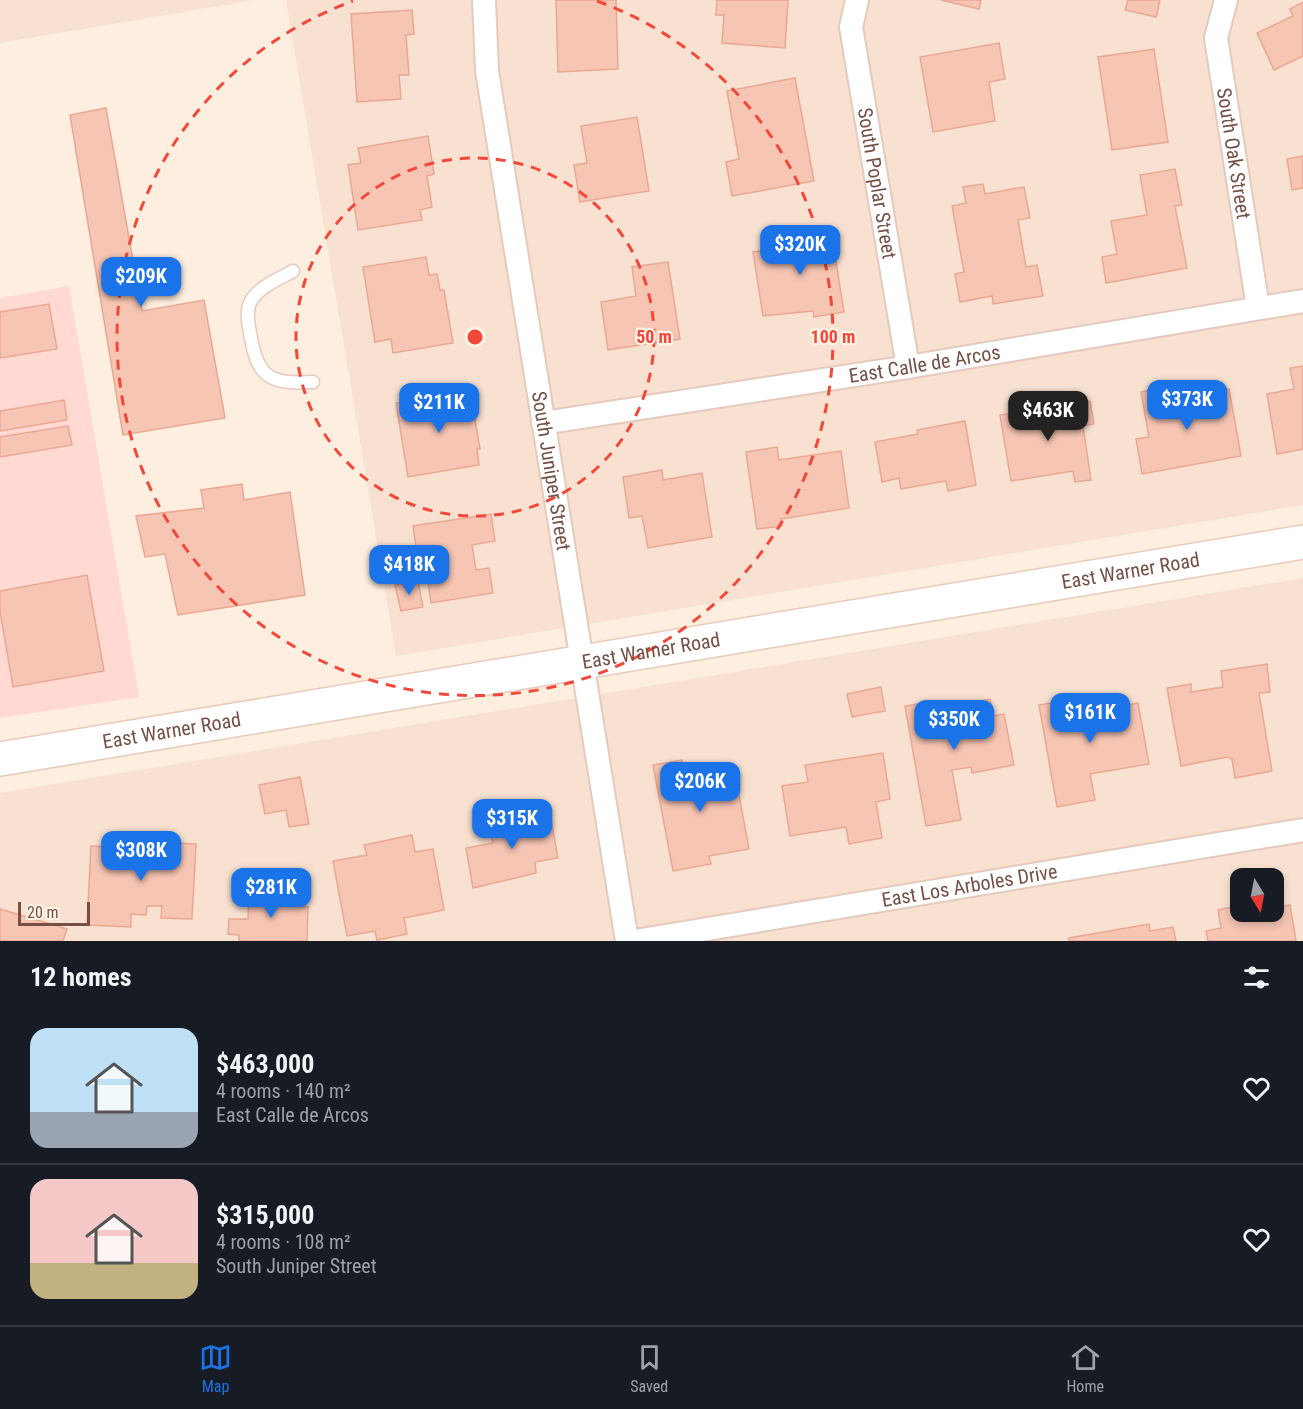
<!DOCTYPE html>
<html lang="en">
<head>
<meta charset="utf-8">
<style>
  :root { --surface:#171b24; --page:#242831; --text:#f1f3f6; --muted:#9ea1a6; --line:#363941; --accent:#1a73e8 }
  body { margin:0; font-family:"Roboto Condensed",sans-serif; background:var(--page); color:var(--text); height:100vh; display:flex; flex-direction:column; font-size:22px; white-space:nowrap }
  * { box-sizing:border-box; margin:0 }
  p { font-size:20px; color:var(--muted) }
  .icon { flex:none; width:33px; height:33px; fill:none; stroke:currentColor; stroke-width:2; stroke-linecap:round; stroke-linejoin:round }
  .map { position:relative; height:941px; overflow:hidden }
  .side { display:flex; flex-direction:column; background:var(--surface); flex:1 }
  .side>* { flex:none }
  .needle { width:39px; rotate:170deg }
  .controls { position:absolute; left:1230px; top:868px; display:grid; gap:12px }
  .controls a { display:grid; place-items:center; width:54px; height:54px; border-radius:12px; background:var(--surface); box-shadow:0 3px 9px #0003; font-size:30px }
  .scale { position:absolute; left:18px; bottom:15px; width:72px; box-sizing:border-box; padding-left:6px; border:3px solid #764f45; border-top:0; font-size:16px; line-height:21px; white-space:nowrap; color:#764f45; -webkit-text-stroke:4px #fff2e7; paint-order:stroke }
  .price { position:absolute; translate:-50% -51px; padding:0 14px; border-radius:12px; background:var(--accent); color:#fff; font-size:20px; line-height:39px; filter:drop-shadow(0 2px 3px #0008) }
  .price::after { content:''; position:absolute; left:50%; top:36px; width:18px; height:14px; margin-left:-9px; background:inherit; clip-path:polygon(0 0,100% 0,50% 100%) }
  .price.on { background:#222; color:#fff }
  ul { padding:0; list-style:none }
  li { display:flex; align-items:center; gap:18px; height:150px; padding:0 30px }
  li+li { border-top:2px solid var(--line) }
  li span { display:grid; place-items:center; flex:none; width:168px; height:120px; border-radius:18px; color:#555 }
  li>.icon { margin-inline-start:auto }
  span .icon { width:72px; height:72px; fill:#fffc; stroke-width:1 }
  li b { font-size:26px }
  h2 { display:flex; justify-content:space-between; align-items:center; height:72px; padding:0 30px; font-size:26px }
  .tab-bar { display:flex; justify-content:space-around; align-items:center; height:84px; border-top:2px solid var(--line); background:var(--surface); font-size:16px; color:var(--muted) }
  .tab-bar a { display:grid; justify-items:center; gap:3px }
  .tab-bar .on { color:var(--accent) }
  .map>svg:first-child { display:block }
  .residential { fill:#f8e1d0; fill-rule:evenodd }
  .commercial { fill:#ffd9d2 }
  .building { fill:#f6c5b4; stroke:#eaa893; stroke-width:1.5 }
  .lines { fill:none; stroke-linecap:round; stroke-linejoin:round }
  .service-casing { stroke:#e5cabd; stroke-width:15 }
  .minor-casing { stroke:#e5cabd; stroke-width:26 }
  .secondary-casing { stroke:#eacaba; stroke-width:36 }
  .service { stroke:#fff; stroke-width:12 }
  .minor { stroke:#fff; stroke-width:22 }
  .secondary { stroke:#fff; stroke-width:33 }
  .ring { fill:none; stroke:#f34839; stroke-width:3; stroke-dasharray:10 8 }
  .labels { text-anchor:middle; stroke-width:4.5; stroke-linejoin:round; paint-order:stroke }
  .street-label { font-size:20px; fill:#764f45; stroke:#fff2e7 }
  .centre { fill:#f34839; stroke:#fff2e7; stroke-width:3 }
  .ring-label { font-size:18px; text-anchor:middle; font-weight:bold; fill:#f34839; stroke:#fff2e7; stroke-width:4.5; stroke-linejoin:round; paint-order:stroke }
</style>
</head>
<body>
<div class="map">
<svg width="1303" height="941" viewBox="0 0 1303 941">
  <rect width="100%" height="100%" fill="#feeedf"/>
  <!-- residential -->
  <g class="residential">
    <polygon points="0,0 255,0 0,43"/>
    <polygon points="286,0 1303,0 1303,505 396,656"/>
    <path d="M1303 578V941H0V793ZM1240 879H1274V912H1240Z"/>
  </g>
  <!-- commercial -->
  <polygon class="commercial" points="69,286 139,697 0,718 0,298"/>
  <!-- building -->
  <g class="building">
    <polygon points="556,0 616,0 618,69 558,72"/>
    <polygon points="717,0 788,0 785,48 722,43 724,15 716,15"/>
    <polygon points="941,0 981,0 979,9"/>
    <polygon points="1128,0 1160,0 1156,17 1125,10"/>
    <polygon points="1303,2 1303,56 1274,70 1257,33 1293,16 1290,9"/>
    <polygon points="412,10 414,34 406,35 409,75 399,75 401,99 357,102 351,14"/>
    <polygon points="999,43 1005,79 989,82 995,121 933,132 920,57"/>
    <polygon points="1154,49 1168,142 1112,150 1098,57"/>
    <polygon points="795,78 814,181 732,196 726,162 739,159 727,91"/>
    <polygon points="106,108 142,311 204,300 225,418 123,435 70,115"/>
    <polygon points="637,117 649,191 580,202 574,165 587,163 581,126"/>
    <polygon points="428,136 434,174 427,176 432,207 420,210 422,220 358,230 348,165 361,163 358,148"/>
    <polygon points="1303,156 1303,188 1292,190 1287,159"/>
    <polygon points="1175,169 1182,205 1175,206 1187,268 1106,283 1102,257 1117,254 1111,221 1147,215 1140,175"/>
    <polygon points="983,184 985,194 1024,187 1030,218 1018,220 1026,267 1037,265 1043,296 993,304 992,296 960,302 955,274 964,272 952,206 966,203 963,187"/>
    <polygon points="831,230 844,312 814,317 813,311 763,316 753,252 774,249 773,239"/>
    <polygon points="426,257 429,275 437,274 440,290 444,290 453,343 393,353 391,339 375,342 363,267"/>
    <polygon points="668,262 680,339 608,350 601,302 636,296 632,267"/>
    <polygon points="49,304 57,349 0,358 0,312"/>
    <polygon points="1303,366 1303,449 1277,454 1267,394 1294,389 1290,368"/>
    <polygon points="1172,386 1176,407 1190,404 1189,397 1229,389 1241,456 1142,474 1136,439 1149,437 1141,392"/>
    <polygon points="470,391 480,449 477,449 479,465 408,477 396,403"/>
    <polygon points="64,400 67,420 0,431 0,411"/>
    <polygon points="1090,401 1094,424 1083,426 1091,480 1075,482 1073,471 1011,481 1000,415 1036,409 1038,422 1052,420 1050,407"/>
    <polygon points="965,421 976,485 948,491 946,481 901,489 899,478 882,482 875,442 918,434 917,430"/>
    <polygon points="68,426 72,445 0,457 0,437"/>
    <polygon points="777,447 779,460 841,451 849,508 781,519 782,526 757,529 746,452"/>
    <polygon points="662,470 663,480 702,473 712,537 648,548 642,516 629,518 623,477"/>
    <polygon points="242,484 244,500 290,492 305,595 178,615 165,554 145,557 136,516 204,508 201,490"/>
    <polygon points="491,514 495,541 472,545 476,570 489,568 493,593 431,603 425,560 418,561 413,526"/>
    <polygon points="87,575 104,671 13,687 0,611 0,591"/>
    <polygon points="418,581 423,607 401,611 395,585"/>
    <polygon points="1267,664 1270,692 1259,693 1272,771 1235,778 1232,759 1227,757 1181,766 1167,688 1191,684 1191,692 1223,687 1221,671"/>
    <polygon points="881,687 885,711 852,717 847,694"/>
    <polygon points="1092,696 1094,703 1113,700 1114,708 1138,703 1149,764 1090,774 1095,800 1057,807 1039,705"/>
    <polygon points="990,699 993,716 1004,714 1014,765 972,773 971,767 952,770 961,820 926,826 905,706 928,702 930,710"/>
    <polygon points="883,753 890,799 876,802 882,838 849,844 846,827 790,836 782,786 808,782 805,765"/>
    <polygon points="682,760 684,771 733,763 749,849 709,856 711,864 673,871 653,765"/>
    <polygon points="300,777 309,824 289,827 286,810 265,814 259,785"/>
    <polygon points="528,809 531,824 551,820 558,858 535,862 536,873 473,888 466,848 493,843 489,824 506,820 505,813"/>
    <polygon points="412,835 415,852 433,849 444,910 404,918 407,934 377,940 375,931 347,936 333,861 367,855 364,845"/>
    <polygon points="127,841 196,844 192,919 161,918 162,906 147,906 146,915 131,914 131,927 87,925 91,846 126,848"/>
    <polygon points="249,890 287,892 286,906 308,907 307,941 239,941 239,935 228,934 229,919 248,919"/>
    <polygon points="1240,905 1240,912 1274,912 1274,908 1290,905 1296,941 1208,941 1206,931 1221,928 1218,910"/>
    <polygon points="0,909 67,929 63,941 0,941"/>
    <polygon points="1149,924 1150,931 1173,927 1176,941 1069,941 1069,938"/>
  </g>
  <g class="lines">
    <!-- service casing -->
    <g class="service-casing">
      <path id="service" d="M293 271C279 279 255 288 249 305 246 315 249 328 251 338 258 380 273 384 313 382"/>
    </g>
    <!-- minor casing -->
    <g class="minor-casing">
      <g id="minor">
        <path id="s1" d="M484 0 487 71 627 941"/>
        <path id="s2" d="M857 0 851 27 908 367"/>
        <path id="s3" d="M1226 0 1216 38 1258 308"/>
        <path id="s4" d="M543 423 908 367 1303 301"/>
        <path id="s5" d="M635 941 1303 830"/>
      </g>
    </g>
    <!-- secondary casing -->
    <g class="secondary-casing">
      <g id="secondary">
        <path id="s6" d="M0 759 1303 542"/>
      </g>
    </g>
    <!-- service -->
    <use href="#service" class="service"/>
    <!-- minor -->
    <use href="#minor" class="minor"/>
    <!-- secondary -->
    <use href="#secondary" class="secondary"/>
  </g>
  <!-- distance rings -->
  <g class="ring">
    <circle cx="475" cy="337" r="179"/>
    <path d="M597 1A358 358 0 1 1 353 1"/>
  </g>
  <g class="labels">
    <!-- street labels -->
    <g class="street-label">
      <text dy="7" stroke="none"><textPath href="#s3" startOffset="156">South Oak Street</textPath></text>
      <text dy="7" stroke="none"><textPath href="#s2" startOffset="186">South Poplar Street</textPath></text>
      <text dy="7" stroke="none"><textPath href="#s4" startOffset="386">East Calle de Arcos</textPath></text>
      <text dy="7" stroke="none"><textPath href="#s1" startOffset="476">South Juniper Street</textPath></text>
      <text dy="7" stroke="none"><textPath href="#s6" startOffset="1146">East Warner Road</textPath></text>
      <text dy="7" stroke="none"><textPath href="#s6" startOffset="660">East Warner Road</textPath></text>
      <text dy="7" stroke="none"><textPath href="#s6" startOffset="174">East Warner Road</textPath></text>
      <text dy="7" stroke="none"><textPath href="#s5" startOffset="339">East Los Arboles Drive</textPath></text>
    </g>
  </g>
  <circle cx="475" cy="337" r="9" class="centre"/>
  <g class="ring-label">
    <text x="654" y="343">50 m</text>
    <text x="833" y="343">100 m</text>
  </g>
</svg>
<div class="controls">
<a><svg class="needle" viewBox="-14 -14 28 28"><path d="M0-13l5 13h-10z" fill="#e53935"/><path d="M0 13l5-13h-10z" fill="#9ea1a6"/></svg></a>
</div>
<div class="scale">20 m</div>
<b class="price" style="left:800px;top:276px">$320K</b>
<b class="price" style="left:141px;top:308px">$209K</b>
<b class="price" style="left:1187px;top:431px">$373K</b>
<b class="price" style="left:439px;top:434px">$211K</b>
<b class="price on" style="left:1048px;top:442px">$463K</b>
<b class="price" style="left:409px;top:596px">$418K</b>
<b class="price" style="left:1090px;top:744px">$161K</b>
<b class="price" style="left:954px;top:751px">$350K</b>
<b class="price" style="left:700px;top:813px">$206K</b>
<b class="price" style="left:512px;top:850px">$315K</b>
<b class="price" style="left:141px;top:882px">$308K</b>
<b class="price" style="left:271px;top:919px">$281K</b>
</div>
<section class="side">
<h2>12 homes<svg class="icon" aria-label="filters" viewBox="0 0 24 24"><path d="M4 7h16M4 17h16"/><circle cx="9" cy="7" r="2"/><circle cx="15" cy="17" r="2"/></svg></h2>
<ul>
<li><span style="background:linear-gradient(#bfe0f5 70%,#9aa5b1 0)"><svg class="icon" aria-label="home" viewBox="0 0 24 24"><path d="M3 11l9-7 9 7M6 9v11h12V9"/></svg></span><div><b>$463,000</b><p>4 rooms · 140 m²</p><p>East Calle de Arcos</p></div><svg class="icon" aria-label="heart" viewBox="0 0 24 24"><path d="M12 20l-8-8c-3-5 5-10 8-4 3-6 11-1 8 4z"/></svg></li>
<li><span style="background:linear-gradient(#f6c9c9 70%,#c2b280 0)"><svg class="icon" aria-label="home" viewBox="0 0 24 24"><path d="M3 11l9-7 9 7M6 9v11h12V9"/></svg></span><div><b>$315,000</b><p>4 rooms · 108 m²</p><p>South Juniper Street</p></div><svg class="icon" aria-label="heart" viewBox="0 0 24 24"><path d="M12 20l-8-8c-3-5 5-10 8-4 3-6 11-1 8 4z"/></svg></li>
</ul>
</section>
<nav class="tab-bar">
<a class="on"><svg class="icon" aria-label="map" viewBox="0 0 24 24"><path d="M3 6l6-2 6 2 6-2v14l-6 2-6-2-6 2zM9 4v14M15 6v14"/></svg>Map</a>
<a><svg class="icon" aria-label="saved" viewBox="0 0 24 24"><path d="M7 4h10v16l-5-4-5 4z"/></svg>Saved</a>
<a><svg class="icon" aria-label="home" viewBox="0 0 24 24"><path d="M3 11l9-7 9 7M6 9v11h12V9"/></svg>Home</a>
</nav>
</body>
</html>
